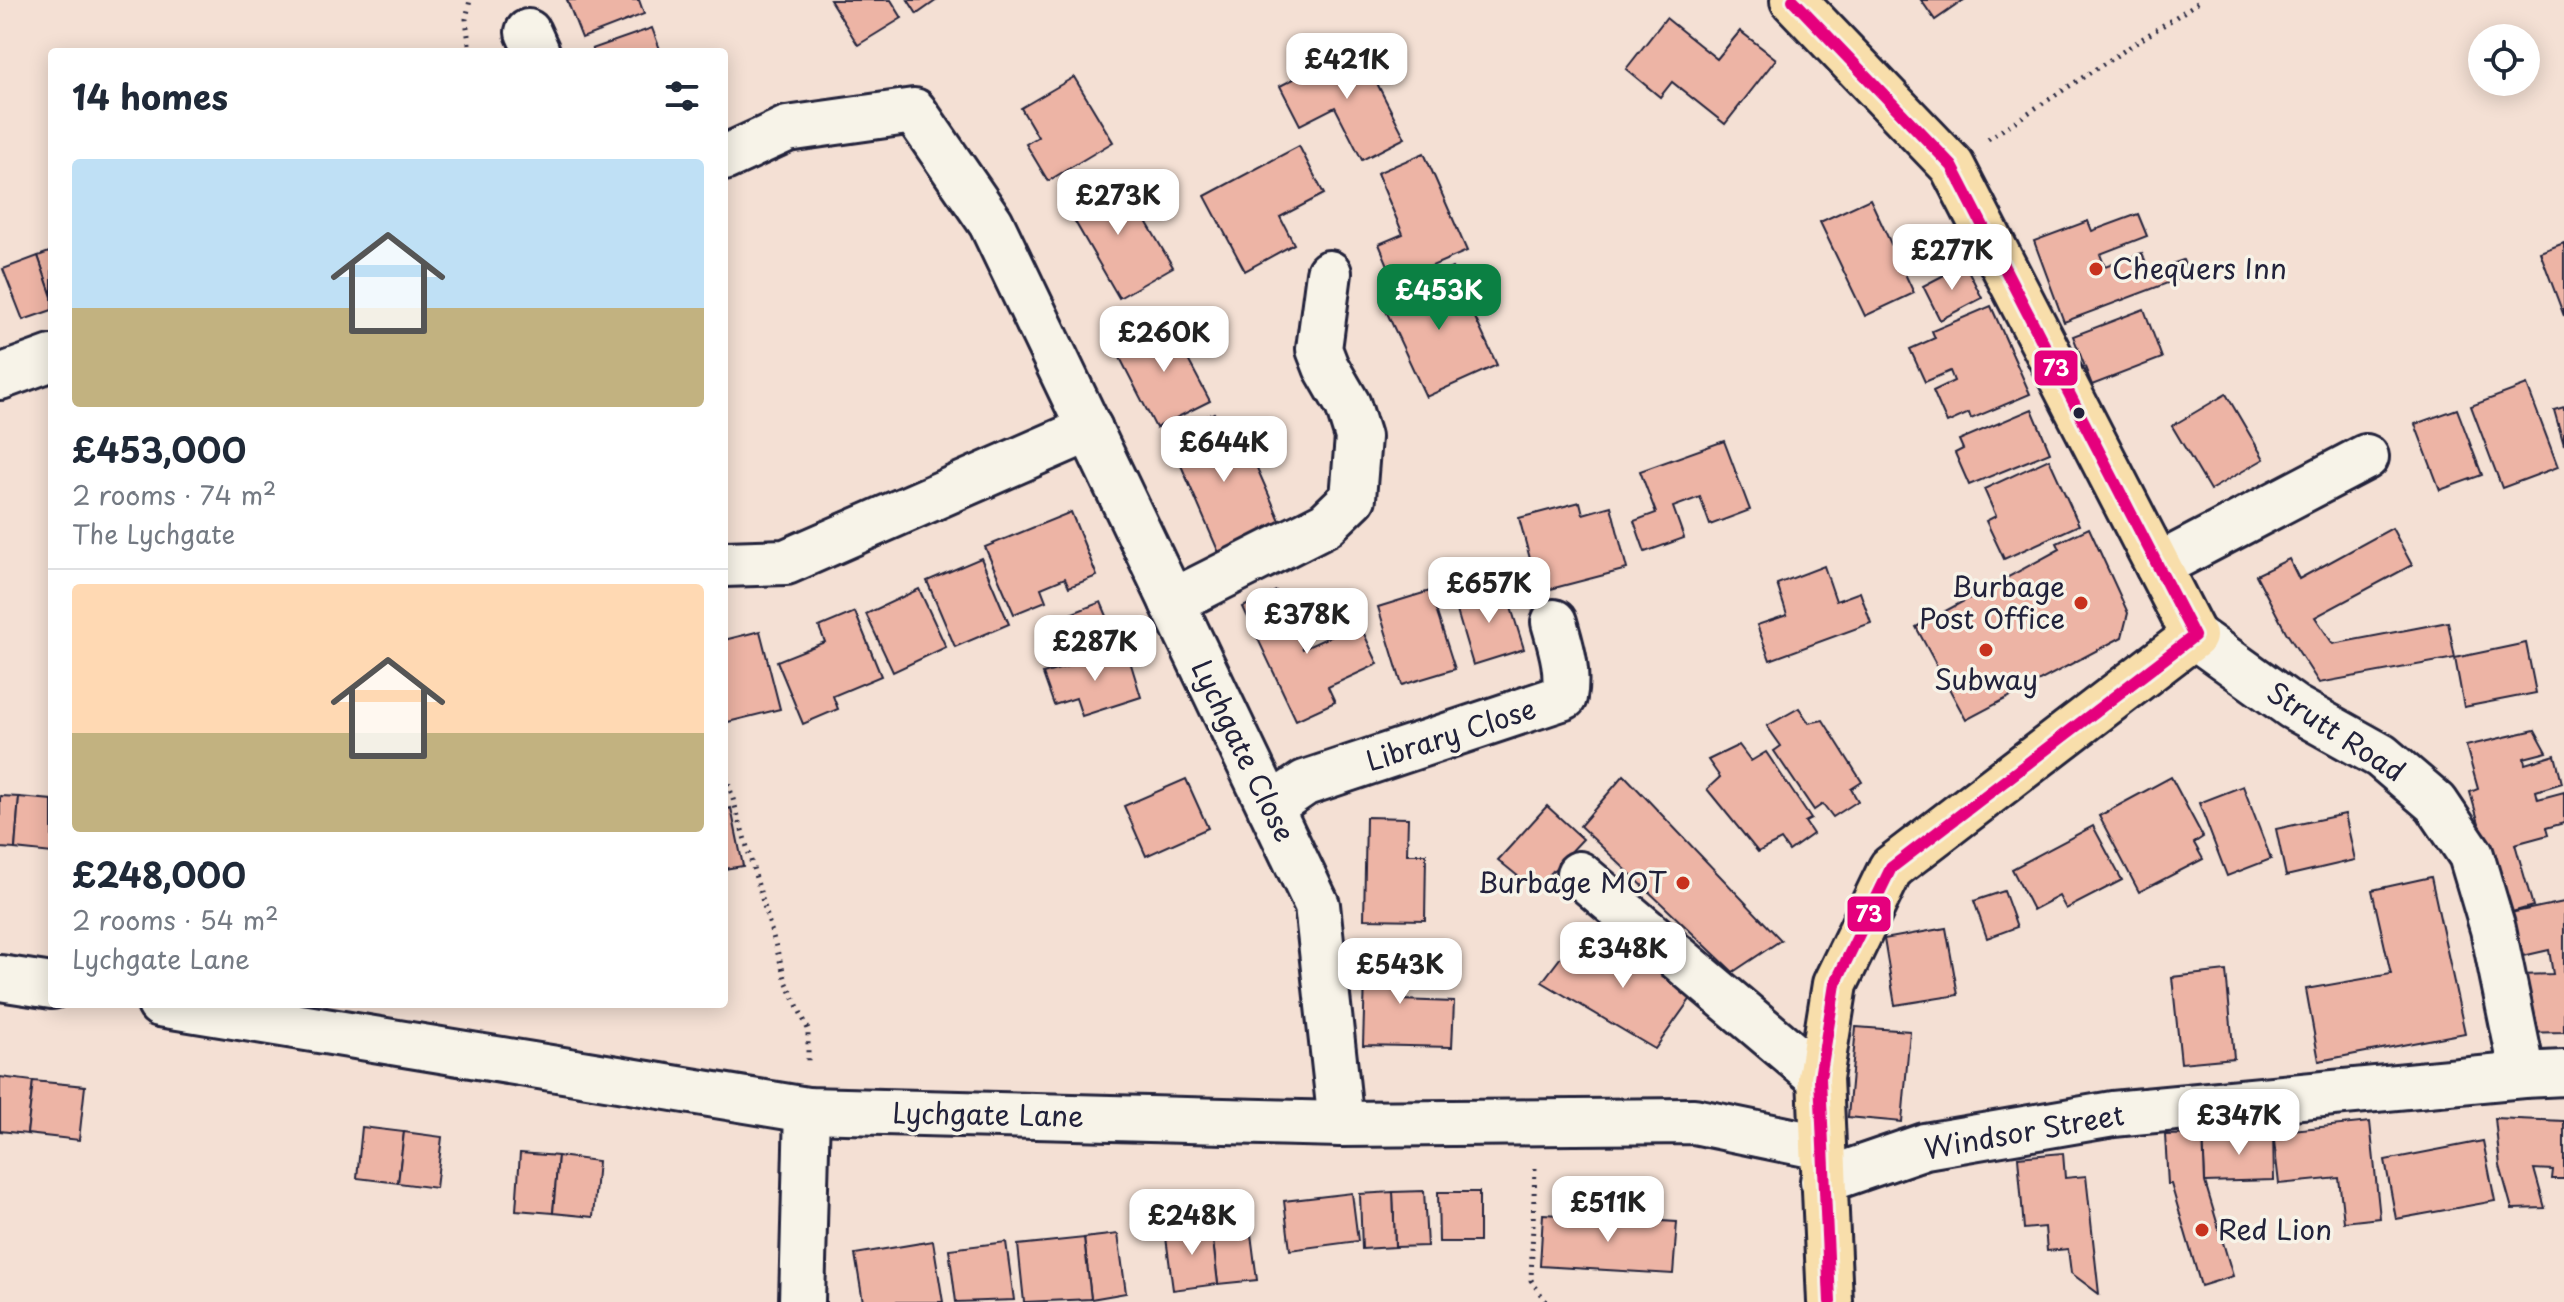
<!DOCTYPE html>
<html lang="en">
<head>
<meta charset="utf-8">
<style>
  :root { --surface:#fff; --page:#f2f2f3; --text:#1f2937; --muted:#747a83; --line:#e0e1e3; --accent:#0b8043 }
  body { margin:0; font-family:"Playpen Sans",sans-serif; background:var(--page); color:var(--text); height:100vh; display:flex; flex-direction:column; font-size:30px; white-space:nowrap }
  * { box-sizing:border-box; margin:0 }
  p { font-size:26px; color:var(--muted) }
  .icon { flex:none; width:44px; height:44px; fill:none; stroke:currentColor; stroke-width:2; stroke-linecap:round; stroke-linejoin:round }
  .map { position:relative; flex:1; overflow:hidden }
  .sheet { position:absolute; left:48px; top:48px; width:680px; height:960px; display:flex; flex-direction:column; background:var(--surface); border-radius:8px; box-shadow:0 4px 20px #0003 }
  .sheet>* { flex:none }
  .buttons { position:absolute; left:2468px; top:24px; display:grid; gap:16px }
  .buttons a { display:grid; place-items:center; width:72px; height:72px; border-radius:50%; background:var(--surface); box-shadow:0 4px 20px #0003; font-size:40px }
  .price { position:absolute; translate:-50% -68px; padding:0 18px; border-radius:16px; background:#fff; color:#222; font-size:26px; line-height:52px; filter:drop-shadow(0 2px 4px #0008) }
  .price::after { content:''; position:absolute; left:50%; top:48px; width:24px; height:18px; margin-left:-12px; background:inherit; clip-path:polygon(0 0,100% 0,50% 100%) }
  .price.selected { background:var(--accent); color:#fff }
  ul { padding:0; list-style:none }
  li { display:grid; align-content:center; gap:16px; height:424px; padding:0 24px }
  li+li { border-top:2px solid var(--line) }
  li span { display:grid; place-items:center; height:248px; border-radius:8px; color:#555 }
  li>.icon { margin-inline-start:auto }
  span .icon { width:144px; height:144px; fill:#fffc; stroke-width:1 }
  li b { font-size:34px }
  h2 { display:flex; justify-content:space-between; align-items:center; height:96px; padding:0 24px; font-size:34px }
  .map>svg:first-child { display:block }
  .building { fill:#edb4a5; stroke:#22223b; stroke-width:2 }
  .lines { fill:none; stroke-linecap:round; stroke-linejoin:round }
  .minor-casing { stroke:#22223b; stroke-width:50 }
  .major-casing { stroke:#22223b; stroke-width:50 }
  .path { stroke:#22223b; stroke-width:5; stroke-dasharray:2 6; stroke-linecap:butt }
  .minor { stroke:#f7f3e8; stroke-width:44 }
  .major { stroke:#f8deab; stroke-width:44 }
  .bus-1-casing { stroke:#f7f3e8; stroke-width:18 }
  .bus-1 { stroke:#e5007d; stroke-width:12 }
  .poi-dot { fill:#c8321e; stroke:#f7f3e8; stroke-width:3 }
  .bus-dot { fill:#22223b; stroke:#f7f3e8; stroke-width:3 }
  .labels { text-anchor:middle; stroke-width:7; stroke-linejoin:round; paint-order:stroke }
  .poi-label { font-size:28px; fill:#22223b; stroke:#f7f3e8; text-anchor:start }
  .street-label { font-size:28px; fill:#22223b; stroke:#f7f3e8 }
  .line-badge { stroke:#f7f3e8; stroke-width:3 }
  .badge-label { font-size:22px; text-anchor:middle; font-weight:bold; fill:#fff }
</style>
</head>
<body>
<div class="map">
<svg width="2564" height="1302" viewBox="0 0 2564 1302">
  <rect width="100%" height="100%" fill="#f4e0d4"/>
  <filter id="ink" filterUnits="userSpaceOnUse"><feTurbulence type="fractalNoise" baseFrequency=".0125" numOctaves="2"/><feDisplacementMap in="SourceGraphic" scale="16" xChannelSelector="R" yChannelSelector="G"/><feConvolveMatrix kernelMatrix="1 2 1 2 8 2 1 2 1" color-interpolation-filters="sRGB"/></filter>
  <g filter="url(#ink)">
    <!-- building -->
    <g class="building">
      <polygon points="567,0 639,0 644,14 582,38"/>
      <polygon points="830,0 891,0 902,18 858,45"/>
      <polygon points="908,0 937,0 917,14"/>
      <polygon points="1921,0 1964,0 1935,20"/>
      <polygon points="1666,18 1717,59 1740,31 1776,59 1725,124 1672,82 1660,97 1626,69"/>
      <polygon points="652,28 661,52 594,52 592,49"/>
      <polygon points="1358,46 1405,138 1362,160 1335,107 1300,125 1280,86"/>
      <polygon points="1074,77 1113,142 1048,181 1026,144 1038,137 1021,108"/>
      <polygon points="1299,146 1324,194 1280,217 1294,244 1245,271 1205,196"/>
      <polygon points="1424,153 1467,251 1395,282 1379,244 1403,234 1377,173"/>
      <polygon points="1097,179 1108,197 1126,187 1173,267 1119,298 1062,199"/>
      <polygon points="1870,199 1914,293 1865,316 1820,222"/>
      <polygon points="2138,214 2147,236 2100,254 2105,267 2142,253 2149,272 2183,260 2189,275 2064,322 2034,241 2088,221 2092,231"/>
      <polygon points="2564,243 2564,316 2540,252"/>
      <polygon points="52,251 52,297 38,256"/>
      <polygon points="38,256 52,297 52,310 23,320 3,269"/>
      <polygon points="1965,264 1982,298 1940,320 1923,286"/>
      <polygon points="1452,268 1497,365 1426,397 1381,300"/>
      <polygon points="1991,306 2030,394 1971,419 1969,413 1947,423 1933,391 1954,381 1950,371 1925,382 1910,349 1935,338 1932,331"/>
      <polygon points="2144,309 2162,358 2092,385 2073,336"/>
      <polygon points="1177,319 1192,348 1184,352 1210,401 1156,428 1116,350"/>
      <polygon points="2527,385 2558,467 2502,488 2471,406"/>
      <polygon points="2226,394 2264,459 2210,490 2172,426"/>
      <polygon points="2564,407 2564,445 2554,410"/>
      <polygon points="2032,409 2050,452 1969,485 1955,453 1963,449 1959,440"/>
      <polygon points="2457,409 2482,475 2440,490 2415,424"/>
      <polygon points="1214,413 1230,452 1247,445 1282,525 1219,553 1167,433"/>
      <polygon points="1724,441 1750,510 1710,525 1700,497 1673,507 1684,538 1645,552 1634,521 1656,513 1640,471"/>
      <polygon points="2049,459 2079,525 2004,559 1986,521 1996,516 1984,489"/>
      <polygon points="1580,502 1583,514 1611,506 1627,569 1539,592 1519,518"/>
      <polygon points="1071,512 1097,576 1069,587 1065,578 1041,588 1046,601 1014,614 985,547"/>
      <polygon points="2089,528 2128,613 2122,637 1966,720 1916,627 2060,549 2057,543"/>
      <polygon points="2392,528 2412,565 2315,617 2333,644 2448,622 2455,658 2319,683 2286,632 2256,575 2289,559 2299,579"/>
      <polygon points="981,558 1009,624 955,647 927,581"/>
      <polygon points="1824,566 1836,601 1860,592 1871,623 1770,660 1757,625 1787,615 1777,584"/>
      <polygon points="1504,585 1524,649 1473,665 1454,601"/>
      <polygon points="919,589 946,647 893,672 866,614"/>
      <polygon points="1276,591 1303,649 1359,623 1378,664 1328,687 1335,702 1296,720 1243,607"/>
      <polygon points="1430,591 1455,669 1402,685 1378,607"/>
      <polygon points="1101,602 1115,635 1079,650 1065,616"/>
      <polygon points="855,612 881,676 833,696 838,709 803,724 777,661 825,642 819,627"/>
      <polygon points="760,631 780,709 724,723 724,640"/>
      <polygon points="2526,643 2536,693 2464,707 2455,658"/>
      <polygon points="1126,648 1141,697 1082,716 1076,698 1054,705 1043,674"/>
      <polygon points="1799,708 1809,723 1823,720 1862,782 1851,789 1858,801 1833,817 1823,804 1814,810 1774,751 1781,746 1767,726"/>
      <polygon points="2535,730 2547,752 2524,758 2525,764 2555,755 2562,783 2536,791 2538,799 2564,792 2564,823 2546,828 2548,835 2515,844 2533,906 2505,914 2470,792 2478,789 2466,746"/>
      <polygon points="1739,745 1751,761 1766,752 1811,819 1805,822 1813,834 1789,851 1781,840 1758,852 1707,789 1720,777 1708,760"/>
      <polygon points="1624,775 1781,940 1733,972 1580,826"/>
      <polygon points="2171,777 2203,837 2194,843 2203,859 2139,892 2099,816"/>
      <polygon points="1186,779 1208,828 1146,856 1124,806"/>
      <polygon points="2243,786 2271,859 2227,876 2199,803"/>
      <polygon points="0,796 19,797 15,849 0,848"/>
      <polygon points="19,797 52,800 52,853 15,849"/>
      <polygon points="1547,806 1583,839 1535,890 1498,860"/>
      <polygon points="731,808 743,866 724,869 724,810"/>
      <polygon points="2345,814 2355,860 2286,876 2276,829"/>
      <polygon points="1366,817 1408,818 1407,854 1426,854 1425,920 1364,919"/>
      <polygon points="2093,826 2122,880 2066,909 2059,896 2033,910 2012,869"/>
      <polygon points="2431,877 2465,1033 2319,1061 2306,989 2391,974 2372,890"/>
      <polygon points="2004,891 2017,927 1987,938 1974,901"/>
      <polygon points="2564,902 2564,1032 2522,1033 2520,975 2553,974 2549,950 2514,958 2505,914"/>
      <polygon points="1946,928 1958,995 1895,1005 1884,939"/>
      <polygon points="1608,933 1696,991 1655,1049 1542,982 1564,953 1586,964"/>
      <polygon points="1366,944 1403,945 1401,1000 1454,1002 1452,1047 1363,1045"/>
      <polygon points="2226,971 2234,1058 2181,1063 2172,977"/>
      <polygon points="1856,1027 1910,1031 1902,1122 1848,1117"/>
      <polygon points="0,1077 33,1081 27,1134 0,1131"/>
      <polygon points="33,1081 85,1086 79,1140 27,1134"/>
      <polygon points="2495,1118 2564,1121 2564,1179 2552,1179 2553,1170 2534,1169 2545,1208 2512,1209 2500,1166"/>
      <polygon points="2370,1122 2380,1218 2344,1222 2339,1178 2279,1184 2273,1132"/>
      <polygon points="362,1127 404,1132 398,1183 357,1178"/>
      <polygon points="404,1132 442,1137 436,1188 398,1183"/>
      <polygon points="2273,1132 2274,1180 2205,1182 2203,1134"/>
      <polygon points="2203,1134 2205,1182 2233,1276 2201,1286 2171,1184 2168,1184 2165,1135"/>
      <polygon points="2483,1141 2495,1201 2396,1219 2385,1160"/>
      <polygon points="520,1153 558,1156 553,1213 516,1210"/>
      <polygon points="2063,1153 2065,1178 2086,1176 2099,1294 2071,1273 2068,1249 2047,1251 2045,1227 2024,1229 2018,1157"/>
      <polygon points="558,1156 598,1161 593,1217 553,1213"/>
      <polygon points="1424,1191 1427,1246 1395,1247 1393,1192"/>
      <polygon points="1393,1192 1395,1247 1362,1249 1360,1194"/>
      <polygon points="1438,1192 1479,1192 1479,1242 1439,1242"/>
      <polygon points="1352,1193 1358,1241 1290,1250 1284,1201"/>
      <polygon points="1543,1214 1677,1222 1673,1274 1540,1266"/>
      <polygon points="1249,1219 1257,1280 1218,1284 1211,1224"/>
      <polygon points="1211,1224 1218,1284 1173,1290 1165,1230"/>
      <polygon points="1118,1234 1126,1293 1091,1299 1084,1238"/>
      <polygon points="1084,1238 1091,1299 1024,1302 1018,1245"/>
      <polygon points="933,1241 943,1302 863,1302 855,1254"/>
      <polygon points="1006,1242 1014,1300 956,1302 949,1249"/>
    </g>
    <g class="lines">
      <!-- minor casing -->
      <g class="minor-casing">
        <g id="minor">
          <polyline points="528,32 537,52"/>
          <polyline points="724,158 787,129 914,111 991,223 1317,905 1341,1124"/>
          <polyline points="0,377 52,358"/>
          <polyline points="724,564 786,562 1090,429"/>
          <polyline points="2158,566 2366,457"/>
          <polyline points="1172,602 1326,524 1353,498 1358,437 1348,405 1326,367 1319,349 1329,273"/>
          <polyline points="2194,636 2293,707 2381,756 2436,803 2471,855 2493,929 2523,1075"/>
          <path d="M1270 807 1305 783 1564 697C1569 671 1561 647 1554 622"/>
          <polyline points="1579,874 1820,1078"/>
          <polyline points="0,978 52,986"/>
          <polyline points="160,1004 807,1110 1341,1124 1694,1121 1821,1147"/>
          <polyline points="1823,1181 1925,1146 2113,1114 2523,1075 2564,1073"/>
          <polyline points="802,1302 807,1110"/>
        </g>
      </g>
      <!-- major casing -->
      <g class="major-casing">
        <polyline id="major" points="1793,0 1952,166 2194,636 1891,868 1835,984 1820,1078 1830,1302"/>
      </g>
      <!-- path -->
      <g class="path">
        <polyline points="470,52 466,19 470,0"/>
        <polyline points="1988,139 2202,0"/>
        <polyline points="724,768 786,981 808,1029 808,1065"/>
        <polyline points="1535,1168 1531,1280 1546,1302"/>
      </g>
      <!-- minor -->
      <use href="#minor" class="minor"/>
      <!-- major -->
      <use href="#major" class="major"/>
      <!-- bus-1 casing -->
      <g class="bus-1-casing">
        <polyline id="bus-1" points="1793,0 1952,166 2194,636 1891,868 1835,984 1820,1078 1830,1302"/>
      </g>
      <!-- bus-1 -->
      <use href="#bus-1" class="bus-1"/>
    </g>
  </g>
  <!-- markers -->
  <g class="poi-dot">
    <circle cx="2096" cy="269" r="8"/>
    <circle cx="2081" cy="603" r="8"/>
    <circle cx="1986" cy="650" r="8"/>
    <circle cx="1683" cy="883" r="8"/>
    <circle cx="2202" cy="1230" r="8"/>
  </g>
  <circle class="bus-dot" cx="2079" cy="413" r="7"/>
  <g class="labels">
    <!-- poi labels -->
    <g class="poi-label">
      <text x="2112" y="279">Chequers Inn</text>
      <text x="2065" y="597" text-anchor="end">Burbage<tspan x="2065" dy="32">Post Office</tspan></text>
      <text x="1986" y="690" text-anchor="middle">Subway</text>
      <text x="1667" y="893" text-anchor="end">Burbage MOT</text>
      <text x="2218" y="1240">Red Lion</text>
    </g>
    <!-- street labels -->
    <g class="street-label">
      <text transform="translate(2336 732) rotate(33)" y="10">Strutt Road</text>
      <text transform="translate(1451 735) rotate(-18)" y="10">Library Close</text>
      <text transform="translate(1243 751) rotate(64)" y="10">Lychgate Close</text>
      <text transform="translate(988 1115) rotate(1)" y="10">Lychgate Lane</text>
      <text transform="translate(2024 1132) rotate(-10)" y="10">Windsor Street</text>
    </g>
  </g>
  <g class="line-badge">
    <rect x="2033" y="349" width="46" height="38" rx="8" fill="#e5007d"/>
    <rect x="1846" y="895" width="46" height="38" rx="8" fill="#e5007d"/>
  </g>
  <g class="badge-label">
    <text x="2056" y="376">73</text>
    <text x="1869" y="922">73</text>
  </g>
</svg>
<div class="buttons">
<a><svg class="icon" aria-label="locate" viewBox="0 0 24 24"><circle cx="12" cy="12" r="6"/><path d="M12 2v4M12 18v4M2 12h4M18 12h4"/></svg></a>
</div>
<b class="price" style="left:1347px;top:101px">£421K</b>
<b class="price" style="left:1118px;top:237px">£273K</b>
<b class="price" style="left:1952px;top:292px">£277K</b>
<b class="price selected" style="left:1439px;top:332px">£453K</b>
<b class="price" style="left:1164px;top:374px">£260K</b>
<b class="price" style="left:1224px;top:484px">£644K</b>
<b class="price" style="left:1489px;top:625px">£657K</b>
<b class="price" style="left:1307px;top:656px">£378K</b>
<b class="price" style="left:1095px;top:683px">£287K</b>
<b class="price" style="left:1623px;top:990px">£348K</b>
<b class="price" style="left:1400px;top:1006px">£543K</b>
<b class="price" style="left:2239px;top:1157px">£347K</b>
<b class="price" style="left:1608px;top:1244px">£511K</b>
<b class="price" style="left:1192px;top:1257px">£248K</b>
<section class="sheet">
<h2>14 homes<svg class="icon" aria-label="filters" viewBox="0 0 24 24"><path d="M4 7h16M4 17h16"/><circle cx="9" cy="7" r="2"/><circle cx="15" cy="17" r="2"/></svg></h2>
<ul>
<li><span style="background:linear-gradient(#bfe0f5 60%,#c2b280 0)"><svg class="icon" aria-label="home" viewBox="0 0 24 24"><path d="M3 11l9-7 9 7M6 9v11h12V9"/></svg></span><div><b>£453,000</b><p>2 rooms · 74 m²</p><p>The Lychgate</p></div></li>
<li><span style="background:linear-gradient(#ffd9b3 60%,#c2b280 0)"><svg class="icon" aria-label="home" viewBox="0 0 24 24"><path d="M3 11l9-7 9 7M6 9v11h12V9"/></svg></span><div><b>£248,000</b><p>2 rooms · 54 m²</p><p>Lychgate Lane</p></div></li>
</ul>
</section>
</div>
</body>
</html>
